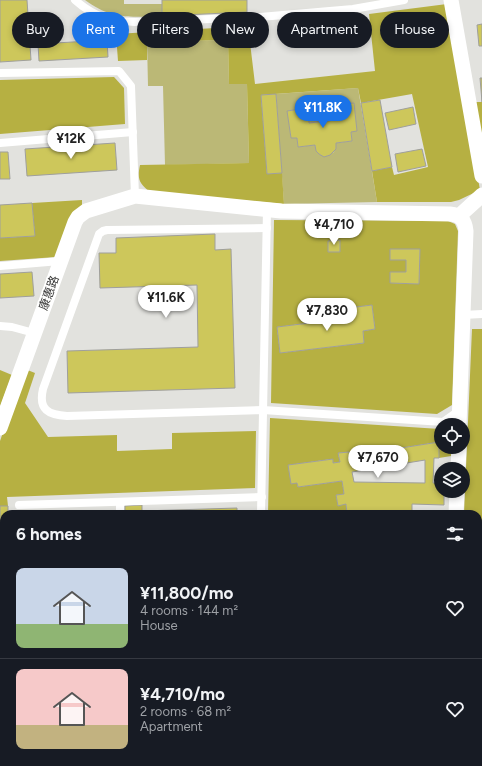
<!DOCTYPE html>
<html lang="en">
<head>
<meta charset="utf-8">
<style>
  :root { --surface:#171b24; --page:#20242c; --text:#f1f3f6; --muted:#9ea1a6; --line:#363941; --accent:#1a73e8 }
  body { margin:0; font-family:Figtree,"Noto Sans SC",sans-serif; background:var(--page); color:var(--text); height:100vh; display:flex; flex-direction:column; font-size:15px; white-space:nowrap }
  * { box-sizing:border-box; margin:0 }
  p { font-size:13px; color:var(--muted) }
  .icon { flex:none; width:22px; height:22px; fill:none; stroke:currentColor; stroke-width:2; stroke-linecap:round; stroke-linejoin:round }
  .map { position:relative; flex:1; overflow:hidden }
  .side { position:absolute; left:0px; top:510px; width:482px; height:256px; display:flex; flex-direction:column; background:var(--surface); border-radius:12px 12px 0 0; box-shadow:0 2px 6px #0003 }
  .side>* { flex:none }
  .hud { position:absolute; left:12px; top:12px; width:458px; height:36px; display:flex; gap:8px }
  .buttons { position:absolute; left:434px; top:418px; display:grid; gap:8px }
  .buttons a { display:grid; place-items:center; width:36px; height:36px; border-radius:50%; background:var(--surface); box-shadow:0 2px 6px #0003; font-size:20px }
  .price { position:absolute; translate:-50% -34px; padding:0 9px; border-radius:14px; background:#fff; color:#222; font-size:13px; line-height:26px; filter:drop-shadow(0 1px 2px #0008) }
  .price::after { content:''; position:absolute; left:50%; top:24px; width:12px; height:9px; margin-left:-6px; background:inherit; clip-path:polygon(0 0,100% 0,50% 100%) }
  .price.selected { background:var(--accent); color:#fff }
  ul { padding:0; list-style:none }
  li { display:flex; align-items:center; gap:12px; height:100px; padding:0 16px }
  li+li { border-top:1px solid var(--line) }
  li span { display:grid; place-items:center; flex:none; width:112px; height:80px; border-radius:8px; color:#555 }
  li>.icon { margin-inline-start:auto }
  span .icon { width:48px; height:48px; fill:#fffc; stroke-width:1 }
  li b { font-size:17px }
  h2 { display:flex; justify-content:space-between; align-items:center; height:48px; padding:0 16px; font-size:17px }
  .pill { padding:0 14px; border-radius:18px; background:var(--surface); box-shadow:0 2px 6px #0003; font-size:14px; line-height:36px }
  .pill.selected { background:var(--accent); color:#fff }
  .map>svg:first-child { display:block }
  .green { fill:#bbb876; fill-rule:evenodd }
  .forest { fill:#b6b042; fill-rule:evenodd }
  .building { fill:#cdc75b; stroke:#9f9f9c; fill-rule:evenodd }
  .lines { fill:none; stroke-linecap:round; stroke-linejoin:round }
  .service { stroke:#fff; stroke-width:8 }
  .minor { stroke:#fff; stroke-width:15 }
  .labels { text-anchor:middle; stroke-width:3; stroke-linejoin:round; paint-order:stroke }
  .street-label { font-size:12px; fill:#373736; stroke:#fffffe }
</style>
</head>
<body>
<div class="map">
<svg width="482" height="766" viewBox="0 0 482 766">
  <rect width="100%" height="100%" fill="#e2e2de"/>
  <!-- green -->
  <g class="green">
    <path d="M85 0H124V4H162V16C130 17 112 20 85 0Z"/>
    <polygon points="228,40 229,84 247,84 249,163 165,165 163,86 148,86 147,42"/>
    <path d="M358 88 377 202 284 204 276 94ZM334 105 351 132 352 141 336 143 334 152 327 156C320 157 316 152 315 145L298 147 297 138H291L288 111 307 108 309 123 336 120Z"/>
    <polygon points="60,762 80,762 79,764 84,766 65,766"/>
    <polygon points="98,762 123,762 144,766 96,766"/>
  </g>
  <!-- forest -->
  <g class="forest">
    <path d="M447 4 480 190 459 200 451 202H377L372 171 392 167 394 175 428 167 412 94 361 103 358 88 261 95 267 174 282 173 284 204 150 192C139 183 137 179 140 165L249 163 247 84H229L228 40 147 42V60L118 61 116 34 248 26 255 84 375 71 369 14Z"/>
    <polygon points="114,77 124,88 125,124 0,134 0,80"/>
    <polygon points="473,102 482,102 482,148"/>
    <polygon points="82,200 82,208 56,257 0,261 0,238 35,236 32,203"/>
    <path d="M274 220 448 221 455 224 458 231 452 405 437 414 271 403ZM340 240 328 252V241ZM390 249H420L419 284 390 283V272H406V260H390ZM372 305 375 329 363 331 364 343 280 353 277 327 350 318 349 308Z"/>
    <polygon points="472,329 482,329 482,546 478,545 478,514 464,514"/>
    <polygon points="25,369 35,373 25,403 48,437 117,435 117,451 172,449 172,433 256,431 255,488 7,497 8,506 0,506 0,441"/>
    <polygon points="0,370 12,375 0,407"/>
    <polygon points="270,418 440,429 441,430 441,447 451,447 451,456 439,458 439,442 350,456 349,452 338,453 340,462 333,463 332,459 289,465 297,483 298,487 342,481 344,494 336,495 338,505 346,504 347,514 268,514"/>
    <polygon points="478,565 482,565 482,666 478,668"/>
    <polygon points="0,583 4,583 4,626 0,625"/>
  </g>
  <!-- building -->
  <g class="building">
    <polygon points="0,0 27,0 31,60 0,62"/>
    <polygon points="162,0 247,0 247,12 162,16"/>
    <polygon points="482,24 482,46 479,46 477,25"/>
    <polygon points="107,40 108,57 39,61 38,44"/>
    <polygon points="480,78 482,78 482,102"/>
    <polygon points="276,94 282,173 267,174 261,95"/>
    <polygon points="380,100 392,167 372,171 361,103"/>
    <polygon points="354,103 357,131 351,132 352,141 336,143 336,149 330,155 324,157 319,154 316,151 315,145 298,147 297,138 291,138 287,111 307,108 309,123 336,120 334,105"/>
    <polygon points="413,107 416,124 389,130 385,113"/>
    <polygon points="115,143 117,170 27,176 25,149"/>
    <polygon points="422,149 426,166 398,172 395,154"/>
    <polygon points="0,152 8,152 10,179 0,179"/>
    <polygon points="32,203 35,236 0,238 0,205"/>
    <polygon points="215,234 215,250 231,249 235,388 68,393 67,351 198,347 197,285 100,288 99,253 116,253 116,238"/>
    <polygon points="340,240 340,252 328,252 328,241"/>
    <polygon points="390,249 420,249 419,284 390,283 390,272 406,272 406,260 390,260"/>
    <polygon points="32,272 34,296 0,298 0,274"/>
    <polygon points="372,305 375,329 363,331 364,343 280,353 277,327 350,318 348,308"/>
    <path d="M439 442V458H434L433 483H441V491H444V505L412 504V514H347L346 504 338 506 336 495 344 494 342 481 298 487 297 483 291 484 288 465 333 459V463L340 462 338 453 349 452 350 456ZM425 460V483L354 482 352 472Z"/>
    <polygon points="142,505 142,511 237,508 237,514 125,514 125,506"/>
    <polygon points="0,506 8,506 8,514 4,514 4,543 0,543"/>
    <polygon points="110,512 110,514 69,514"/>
    <polygon points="0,629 4,630 4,654 0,653"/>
    <rect x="0" y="667" width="4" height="23"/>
    <rect x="0" y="717" width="4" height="21"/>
    <polygon points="80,762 98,762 96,766 84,766 79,764"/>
    <polygon points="123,762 252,762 251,766 144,766"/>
    <polygon points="276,762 329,762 329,765 321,764 321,766 276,766"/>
    <polygon points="329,762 408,762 407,766 329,766"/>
  </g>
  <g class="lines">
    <!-- service -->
    <g class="service">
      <path d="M75 0C94 17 110 21 135 22L260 17 353 9 404 0"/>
      <polyline points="0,73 119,71 131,86 135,196"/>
      <polyline points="0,143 133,132"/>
      <path d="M267 228 107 230 103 231 99 234 43 389C38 410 49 415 67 416L263 410 443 422 447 425"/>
      <polyline points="0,266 60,261"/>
      <polyline points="463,315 482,314"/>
      <polyline points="0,326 12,327 34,333"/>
      <polyline points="443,422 460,410"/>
      <polyline points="120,502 120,514"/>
      <polyline points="19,505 262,497"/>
      <polyline points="261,514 267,210"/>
      <polyline points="0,578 4,578"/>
      <polyline points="264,766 264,762"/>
    </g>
    <!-- minor -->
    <g class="minor">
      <polyline points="451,0 482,176"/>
      <polyline points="459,216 482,195"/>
      <path d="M0 428 75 222 78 217 86 211 135 196 281 211 450 214C461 215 465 221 466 231L459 425"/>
      <polyline points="458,469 459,447"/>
      <polyline points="456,514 457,491"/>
      <polyline points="478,556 482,557"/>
    </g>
  </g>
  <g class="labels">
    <!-- street labels -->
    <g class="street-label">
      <text transform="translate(49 293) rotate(-70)" y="4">康惠路</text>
    </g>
  </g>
</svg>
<div class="buttons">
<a><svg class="icon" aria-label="locate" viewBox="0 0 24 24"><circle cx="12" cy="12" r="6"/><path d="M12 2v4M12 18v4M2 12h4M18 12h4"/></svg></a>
<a><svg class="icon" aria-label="layers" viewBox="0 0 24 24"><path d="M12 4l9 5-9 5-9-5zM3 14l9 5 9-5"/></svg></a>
</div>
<b class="price selected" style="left:323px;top:129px">¥11.8K</b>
<b class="price" style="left:71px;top:160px">¥12K</b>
<b class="price" style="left:334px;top:246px">¥4,710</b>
<b class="price" style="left:166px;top:319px">¥11.6K</b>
<b class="price" style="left:327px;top:332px">¥7,830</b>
<b class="price" style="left:378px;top:479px">¥7,670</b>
<div class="hud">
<a class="pill">Buy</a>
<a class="pill selected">Rent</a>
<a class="pill">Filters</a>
<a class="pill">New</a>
<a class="pill">Apartment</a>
<a class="pill">House</a>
</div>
<section class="side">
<h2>6 homes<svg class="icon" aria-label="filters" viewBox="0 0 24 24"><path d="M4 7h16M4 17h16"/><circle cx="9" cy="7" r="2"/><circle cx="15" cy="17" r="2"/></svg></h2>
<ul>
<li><span style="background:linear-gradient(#c9d6e8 70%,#8fb573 0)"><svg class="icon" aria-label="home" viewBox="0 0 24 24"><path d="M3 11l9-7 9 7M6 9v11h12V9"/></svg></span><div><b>¥11,800/mo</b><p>4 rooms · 144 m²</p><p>House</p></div><svg class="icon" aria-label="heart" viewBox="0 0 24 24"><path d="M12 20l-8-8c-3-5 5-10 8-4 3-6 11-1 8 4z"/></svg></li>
<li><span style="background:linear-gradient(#f6c9c9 70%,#c2b280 0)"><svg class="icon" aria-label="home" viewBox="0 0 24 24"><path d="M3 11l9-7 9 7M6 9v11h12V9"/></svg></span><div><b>¥4,710/mo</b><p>2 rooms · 68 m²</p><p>Apartment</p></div><svg class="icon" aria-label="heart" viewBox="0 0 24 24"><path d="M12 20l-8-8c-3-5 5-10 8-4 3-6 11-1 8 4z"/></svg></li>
</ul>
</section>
</div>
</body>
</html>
